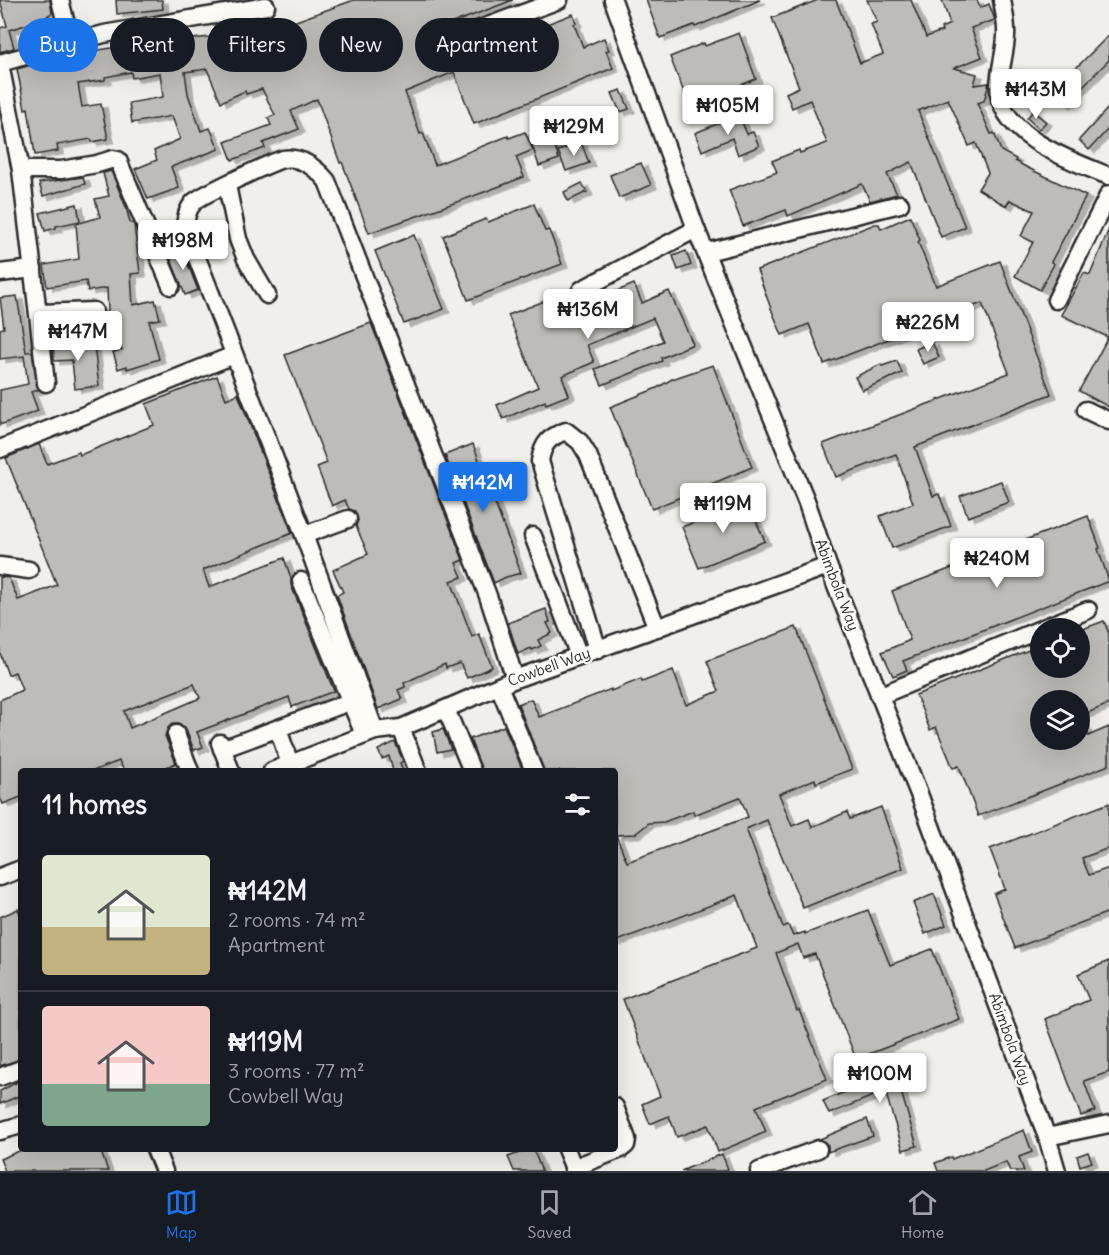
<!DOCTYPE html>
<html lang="en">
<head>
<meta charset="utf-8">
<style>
  :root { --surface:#171b24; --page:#242831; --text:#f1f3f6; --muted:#9ea1a6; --line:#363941; --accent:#1a73e8 }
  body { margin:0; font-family:Delius,sans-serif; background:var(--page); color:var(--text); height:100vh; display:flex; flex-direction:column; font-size:22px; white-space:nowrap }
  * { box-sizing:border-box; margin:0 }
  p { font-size:20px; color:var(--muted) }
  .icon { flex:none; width:33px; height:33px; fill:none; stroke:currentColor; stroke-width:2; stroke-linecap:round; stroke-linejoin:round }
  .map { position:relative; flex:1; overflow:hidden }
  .panel { position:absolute; left:18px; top:768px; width:600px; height:384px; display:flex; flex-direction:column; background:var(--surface); border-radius:6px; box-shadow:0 6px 24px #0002 }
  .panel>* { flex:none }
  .banner { position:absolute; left:18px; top:18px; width:600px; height:54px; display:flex; gap:12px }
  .tools { position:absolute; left:1030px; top:618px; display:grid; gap:12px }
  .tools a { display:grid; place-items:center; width:60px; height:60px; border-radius:50%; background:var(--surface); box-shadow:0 6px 24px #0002; font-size:30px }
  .price { position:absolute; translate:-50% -51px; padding:0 14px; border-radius:6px; background:#fff; color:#222; font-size:20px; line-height:39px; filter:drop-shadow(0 2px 3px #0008) }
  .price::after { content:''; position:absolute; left:50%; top:36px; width:18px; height:14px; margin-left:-9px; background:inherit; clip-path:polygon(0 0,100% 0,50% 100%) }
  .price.selected { background:var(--accent); color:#fff }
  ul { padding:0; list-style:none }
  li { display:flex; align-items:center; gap:18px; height:150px; padding:0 24px }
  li+li { border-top:2px solid var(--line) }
  li span { display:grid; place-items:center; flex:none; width:168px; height:120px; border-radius:6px; color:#555 }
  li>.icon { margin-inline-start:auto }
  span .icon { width:72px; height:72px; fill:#fffc; stroke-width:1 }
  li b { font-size:26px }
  h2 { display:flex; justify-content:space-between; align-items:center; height:72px; padding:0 24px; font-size:26px }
  .tag { padding:0 21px; border-radius:27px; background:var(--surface); box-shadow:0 6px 24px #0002; font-size:21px; line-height:54px }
  .tag.selected { background:var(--accent); color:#fff }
  .tab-bar { display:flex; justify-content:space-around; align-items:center; height:84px; border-top:2px solid var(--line); background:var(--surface); font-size:16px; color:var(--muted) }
  .tab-bar a { display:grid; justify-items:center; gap:3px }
  .tab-bar .selected { color:var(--accent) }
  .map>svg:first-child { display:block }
  .building { fill:#bdbcb8; stroke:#2b2b2b; stroke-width:1.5; fill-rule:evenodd; filter:url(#shadow) }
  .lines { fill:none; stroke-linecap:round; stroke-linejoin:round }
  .minor-casing { stroke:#2b2b2b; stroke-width:21 }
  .minor { stroke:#fdfcf7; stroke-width:16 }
  .labels { text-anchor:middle; stroke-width:4.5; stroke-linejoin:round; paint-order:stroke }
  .street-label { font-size:15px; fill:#2b2b2b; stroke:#fdfcf7 }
</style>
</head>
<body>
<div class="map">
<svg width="1109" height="1171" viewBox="0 0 1109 1171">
  <defs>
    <filter id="shadow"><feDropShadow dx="6" dy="3.5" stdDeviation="0" flood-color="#0004"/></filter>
  </defs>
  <rect width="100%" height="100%" fill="#f0efeb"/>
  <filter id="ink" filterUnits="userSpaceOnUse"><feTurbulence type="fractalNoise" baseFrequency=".0167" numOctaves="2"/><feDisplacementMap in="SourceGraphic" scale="12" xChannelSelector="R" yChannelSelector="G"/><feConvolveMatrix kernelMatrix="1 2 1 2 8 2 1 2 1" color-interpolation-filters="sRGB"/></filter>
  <g filter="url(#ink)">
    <!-- building -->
    <g class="building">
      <polygon points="0,0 50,0 52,13 47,16 48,18 9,30 14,48 0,52 0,28 7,26"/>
      <polygon points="116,0 162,0 163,9 117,14"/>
      <polygon points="354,0 513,0 429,32 431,36 426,43 426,48 433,55 437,66 478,50 475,42 536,19 539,27 573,14 576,23 574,24 583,47 604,38 609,50 606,51 613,68 474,124 454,72 405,92 420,134 423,133 435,165 508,136 509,138 525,132 533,150 516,157 524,177 471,197 369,233 342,162 340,163 317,99 291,111 299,129 263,143 265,148 232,160 225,142 271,125 268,118 275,115 262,89 246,94 245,91 221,102 207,69 185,72 188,94 201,131 210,128 219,149 171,167 179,188 148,199 135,169 157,160 154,151 180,139 172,116 132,123 129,103 163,97 160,73 132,78 131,72 105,77 105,80 78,84 82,107 101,104 108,139 92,142 91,139 57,145 58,151 35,155 28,108 25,109 17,69 63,56 153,41 154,47 184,43 184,40 210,37 246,26 247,33 273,25 274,29"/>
      <polygon points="646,0 760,0 695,27 694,25 660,38"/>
      <polygon points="818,0 836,0 860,63 883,54 871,24 877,22 867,0 911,0 926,37 942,31 941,28 950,24 942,0 977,0 980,8 989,4 995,20 971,28 982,57 954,68 977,74 974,85 989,83 984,101 977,103 991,134 994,133 1001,151 1016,159 1015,161 1026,167 1086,196 1051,262 1054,264 1040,290 1015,276 1033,242 1021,236 1034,211 1010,200 1006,206 978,189 988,173 976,143 969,146 948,99 918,111 965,227 941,237 911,162 887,174 897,194 870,201 862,184 788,216 786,210 743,226 729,190 777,172 772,161 799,150 800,153 827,143 810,100 792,108 786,93 799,87 772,18"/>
      <polygon points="739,33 756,79 689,105 670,57 704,43 705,46"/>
      <polygon points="1109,35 1109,60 1065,104 1052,92"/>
      <polygon points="621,90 629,109 620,112 612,93"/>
      <polygon points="1109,107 1109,128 1089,150 1079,140"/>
      <polygon points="1033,111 1046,122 1039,129 1027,118"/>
      <polygon points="739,115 747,134 753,132 759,146 738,155 732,138 702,151 695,133"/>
      <polygon points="552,139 559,159 539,166 532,145"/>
      <polygon points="581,142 589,163 566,171 558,151"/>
      <polygon points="641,163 651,185 619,198 610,175"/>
      <polygon points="111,171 126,207 130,223 134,224 140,273 131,274 133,305 155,300 160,319 149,321 159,359 127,369 127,366 118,369 113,352 122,350 115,330 107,332 102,317 104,313 108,312 107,288 88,291 86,281 47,287 44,265 79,259 76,224 100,217 95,199 109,196 103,173"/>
      <polygon points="83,177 85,184 43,196 39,183"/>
      <polygon points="582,183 587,192 568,201 564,192"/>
      <polygon points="77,204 80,221 56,226 56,228 45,231 40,213"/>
      <polygon points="534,204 545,231 549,230 562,264 468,300 443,236 486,219 488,222"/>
      <polygon points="910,216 920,240 918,242 936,286 1000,261 1051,394 915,447 933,496 939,494 951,526 892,548 880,516 913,503 896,454 836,477 823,444 1009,373 982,303 824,364 809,324 782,335 770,306 757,270 875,224 879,224 881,229"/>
      <polygon points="1109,229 1109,407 1079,391 1108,337 1061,315 1084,273 1090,275"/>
      <polygon points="414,235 444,309 404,324 375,251"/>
      <polygon points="181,247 198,290 185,295 168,252"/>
      <polygon points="686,251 691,265 678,270 673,256"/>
      <polygon points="634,284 642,303 669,291 693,344 661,358 662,361 602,385 595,369 663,341 653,318 587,345 594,362 562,376 569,395 546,404 545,401 503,419 497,405 538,387 508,315 568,292 574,309"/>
      <polygon points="17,296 26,352 32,352 38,390 31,392 38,411 0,425 0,390 28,384 24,356 0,359 0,329 4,328 0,298"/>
      <polygon points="371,323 463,560 456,563 462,577 451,581 472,637 479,634 492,667 467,678 460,663 446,668 445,664 404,683 405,687 398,690 402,699 378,709 337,595 343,592 333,570 368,554 356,526 358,520 355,511 349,509 345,500 332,506 317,467 327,463 285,355"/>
      <polygon points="63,334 64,348 94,345 99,386 75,389 72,360 54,361 53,335"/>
      <polygon points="932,342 939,357 923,364 916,349"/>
      <polygon points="897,361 902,373 862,390 855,377 881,364 882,366"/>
      <polygon points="713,365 752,467 652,509 610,407 657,388 672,379"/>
      <path d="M217 376 226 399 238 394 292 533 203 570 209 587 284 558 291 578V585L334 691 292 707 289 697 197 732 203 747 194 750 185 727 178 724H172L168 728 165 736 176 763 157 771H124L119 761 93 771H21V797L3 804 0 797V700L22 690 15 672 8 675 0 653V577L9 578 18 600 57 585 6 458 39 444 47 464 79 452 80 455 154 425 146 404ZM194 684 200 698 130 728 124 711Z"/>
      <polygon points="473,444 521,573 506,577 494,583 445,455"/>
      <polygon points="1001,481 1009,502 968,517 960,496"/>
      <polygon points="747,501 765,541 699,568 682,527"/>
      <polygon points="1088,516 1100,548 1098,549 1109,581 903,661 907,670 893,676 882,652 910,640 892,591"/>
      <polygon points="546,609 550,622 547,623 552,633 538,640 541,646 532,650 531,648 518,654 508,623"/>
      <polygon points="1104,621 1109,634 1109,704 1080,716 1080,700 1041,700 1041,740 1080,740 1081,716 1088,736 1109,727 1109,765 978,816 959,766 953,768 936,727 930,730 916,695 1041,645 1041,668 1080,668 1080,630"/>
      <path d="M796 627 852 769 816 783 815 779 779 794 792 826 809 819 812 827 847 812 850 819 881 807 903 868 803 908 767 820 746 829 783 927 788 925 793 936 805 932V934L868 910 890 965 932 949 959 1019 856 1059 815 954 803 958 798 944 776 953 797 1011 799 1010 827 1079 756 1107 766 1132 718 1152 708 1125 677 1137 669 1116 650 1124 642 1104 660 1096 623 999 757 948 737 895 615 942V771H544L518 704 531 699 539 717 611 689V691L641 679 642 682 673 670 686 705 719 691 707 661ZM740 797 748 817 627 862 616 835 635 834 649 823 664 822 693 811 694 815Z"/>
      <polygon points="504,726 523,771 482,771 470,739"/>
      <polygon points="443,729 451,749 437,752 433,732"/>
      <polygon points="395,742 403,761 400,763 403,771 393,771 389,756 382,759 378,750"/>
      <polygon points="1109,803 1109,848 1082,858 1089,875 1109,868 1109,912 1015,948 994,894 1005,889 990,849"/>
      <polygon points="934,894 946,925 925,934 913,903"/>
      <polygon points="18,909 21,916 21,1059 0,1066 0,917"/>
      <polygon points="1109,961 1109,1072 1084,1081 1095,1111 1081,1116 1045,1019 1089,1000 1078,974"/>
      <polygon points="895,1071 917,1146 903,1150 885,1091 829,1114 823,1101 874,1080 874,1078"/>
      <polygon points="21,1080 21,1095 0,1104 0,1091"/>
      <polygon points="867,1119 873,1136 828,1152 828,1145 820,1139"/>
      <polygon points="1024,1130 1032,1152 1019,1157 1024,1171 1010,1171 1006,1162 984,1171 938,1171 935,1163 951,1157 952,1159"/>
      <polygon points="24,1149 100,1149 108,1171 5,1171 0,1159"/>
      <polygon points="530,1149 533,1149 542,1171 514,1171 508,1157"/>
      <polygon points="1088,1152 1092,1162 1080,1166 1077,1156"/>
      <polygon points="722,1154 728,1169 723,1171 681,1171"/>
    </g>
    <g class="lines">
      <!-- minor casing -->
      <g class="minor-casing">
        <g id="minor">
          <polyline points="60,0 71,43"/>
          <polyline points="613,0 696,229 807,503 828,566 919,794 1047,1137 1057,1171"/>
          <path d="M1002 0C1004 12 1007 25 1006 37 1005 54 999 71 999 88 999 136 1072 161 1109 176"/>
          <polyline points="436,45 559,0"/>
          <polyline points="0,63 104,34 266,6"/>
          <polyline points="0,64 21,170 46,383"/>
          <polyline points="21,170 61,170 97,164 113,159 118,160 171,286"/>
          <polyline points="227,185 238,239 246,259 267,295"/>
          <polyline points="707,252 900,204"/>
          <polyline points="0,273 33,269"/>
          <polyline points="581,290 696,229"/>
          <polyline points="1056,300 1109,194"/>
          <polyline points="39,313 94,311"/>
          <polyline points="1086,410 1109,421"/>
          <polyline points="0,449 234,355"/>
          <polyline points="304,535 348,519"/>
          <polyline points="533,536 579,656"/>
          <polyline points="0,566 29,570"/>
          <polyline points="301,581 363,732"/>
          <polyline points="1043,628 1088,610"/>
          <path d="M598 650 540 461C543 443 549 437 566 431L580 442 588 455 657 628"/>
          <polyline points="499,686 534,771"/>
          <polyline points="879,696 1041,629"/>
          <polyline points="446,709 472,771"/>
          <polyline points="401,728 418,771"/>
          <polyline points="278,729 290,764"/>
          <path d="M375 731 300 524 185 227C186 217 187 210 194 202 199 196 274 161 283 159 301 156 316 168 327 181L488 596 515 679"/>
          <polyline points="176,734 190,771"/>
          <polyline points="220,743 231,771"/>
          <polyline points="222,749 352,701"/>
          <polyline points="272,771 375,731 401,728 515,679 828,566"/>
          <polyline points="0,877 21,869"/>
          <polyline points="0,1077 21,1069"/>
          <polyline points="0,1131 21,1125"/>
          <polyline points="1047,1137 1109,1124"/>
          <polyline points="155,1149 164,1171"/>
          <polyline points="566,1149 575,1171"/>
          <polyline points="573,1168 621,1149 626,1145 627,1139 615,1107"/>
          <polyline points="759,1171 818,1149"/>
        </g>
      </g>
      <!-- minor -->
      <use href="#minor" class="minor"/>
    </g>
  </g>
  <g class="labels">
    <!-- street labels -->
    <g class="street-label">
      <text transform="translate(837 585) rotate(69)" y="5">Abimbola Way</text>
      <text transform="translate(549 667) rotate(-20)" y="5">Cowbell Way</text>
      <text transform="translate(1010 1039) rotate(70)" y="5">Abimbola Way</text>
    </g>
  </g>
</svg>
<div class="tools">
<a><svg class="icon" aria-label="locate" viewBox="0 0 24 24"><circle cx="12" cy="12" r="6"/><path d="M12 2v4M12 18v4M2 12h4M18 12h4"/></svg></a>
<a><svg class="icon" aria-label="layers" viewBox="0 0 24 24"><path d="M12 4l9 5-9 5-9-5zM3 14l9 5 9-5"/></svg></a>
</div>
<b class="price" style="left:1036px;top:120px">₦143M</b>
<b class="price" style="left:728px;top:136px">₦105M</b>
<b class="price" style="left:574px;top:157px">₦129M</b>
<b class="price" style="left:183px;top:271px">₦198M</b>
<b class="price" style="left:588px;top:340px">₦136M</b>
<b class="price" style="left:928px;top:353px">₦226M</b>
<b class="price" style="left:78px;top:362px">₦147M</b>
<b class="price selected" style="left:483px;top:513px">₦142M</b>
<b class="price" style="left:723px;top:534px">₦119M</b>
<b class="price" style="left:997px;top:589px">₦240M</b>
<b class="price" style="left:880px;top:1104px">₦100M</b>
<div class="banner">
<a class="tag selected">Buy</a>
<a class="tag">Rent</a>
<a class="tag">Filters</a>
<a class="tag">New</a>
<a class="tag">Apartment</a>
</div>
<section class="panel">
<h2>11 homes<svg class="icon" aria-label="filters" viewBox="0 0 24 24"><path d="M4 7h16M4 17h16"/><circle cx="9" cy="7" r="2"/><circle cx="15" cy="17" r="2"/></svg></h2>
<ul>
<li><span style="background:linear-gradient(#dfe7d0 60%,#c2b280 0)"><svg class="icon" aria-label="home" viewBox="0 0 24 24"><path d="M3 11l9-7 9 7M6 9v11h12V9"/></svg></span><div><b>₦142M</b><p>2 rooms · 74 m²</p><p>Apartment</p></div></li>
<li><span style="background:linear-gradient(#f6c9c9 65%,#7fa58c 0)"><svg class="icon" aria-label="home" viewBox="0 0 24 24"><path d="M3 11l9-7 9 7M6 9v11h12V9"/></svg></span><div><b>₦119M</b><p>3 rooms · 77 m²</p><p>Cowbell Way</p></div></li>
</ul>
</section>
</div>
<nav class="tab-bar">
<a class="selected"><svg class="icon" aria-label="map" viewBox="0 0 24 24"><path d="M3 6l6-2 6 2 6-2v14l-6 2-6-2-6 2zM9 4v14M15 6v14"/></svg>Map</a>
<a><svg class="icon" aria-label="saved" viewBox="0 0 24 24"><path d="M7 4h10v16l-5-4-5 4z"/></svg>Saved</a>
<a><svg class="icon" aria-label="home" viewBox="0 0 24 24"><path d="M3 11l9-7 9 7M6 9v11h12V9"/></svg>Home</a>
</nav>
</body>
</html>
